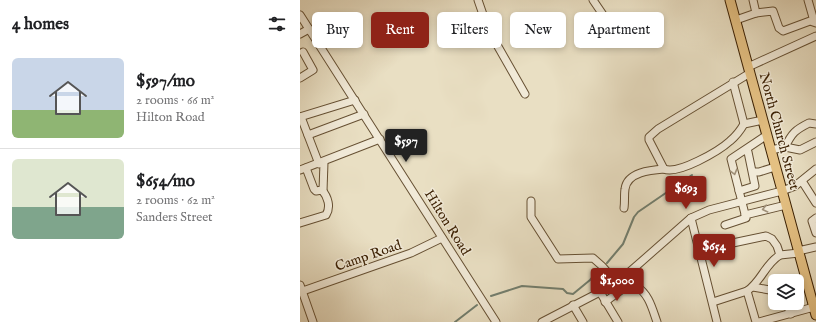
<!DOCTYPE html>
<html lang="en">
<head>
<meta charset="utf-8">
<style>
  :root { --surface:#fff; --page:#f6f6f6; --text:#202124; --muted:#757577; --line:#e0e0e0; --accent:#8f2418 }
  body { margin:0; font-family:"IM FELL English",serif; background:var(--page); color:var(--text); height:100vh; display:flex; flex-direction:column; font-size:15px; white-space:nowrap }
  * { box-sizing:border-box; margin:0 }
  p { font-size:13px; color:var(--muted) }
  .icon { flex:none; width:22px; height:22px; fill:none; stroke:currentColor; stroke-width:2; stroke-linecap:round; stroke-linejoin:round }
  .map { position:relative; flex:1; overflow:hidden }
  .side { display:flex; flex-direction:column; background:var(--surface); width:300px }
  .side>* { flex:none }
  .guide { position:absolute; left:12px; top:12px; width:380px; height:36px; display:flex; gap:8px }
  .controls { position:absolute; left:468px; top:274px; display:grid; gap:8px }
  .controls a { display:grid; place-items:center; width:36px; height:36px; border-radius:6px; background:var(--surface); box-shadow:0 2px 6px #0003; font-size:20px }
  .price { position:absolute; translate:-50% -34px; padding:0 9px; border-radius:4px; background:var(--accent); color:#fff; font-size:13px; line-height:26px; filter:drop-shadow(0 1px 2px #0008) }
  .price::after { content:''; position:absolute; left:50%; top:24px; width:12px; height:9px; margin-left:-6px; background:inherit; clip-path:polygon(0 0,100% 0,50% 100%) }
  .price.on { background:#222; color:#fff }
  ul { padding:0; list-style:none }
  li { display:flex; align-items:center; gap:12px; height:100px; padding:0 12px }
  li+li { border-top:1px solid var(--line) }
  li span { display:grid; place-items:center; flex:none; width:112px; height:80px; border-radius:6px; color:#555 }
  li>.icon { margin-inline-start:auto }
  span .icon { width:48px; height:48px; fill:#fffc; stroke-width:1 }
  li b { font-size:17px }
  h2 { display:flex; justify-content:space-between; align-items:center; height:48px; padding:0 12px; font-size:17px }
  .pill { padding:0 14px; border-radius:6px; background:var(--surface); box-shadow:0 2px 6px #0003; font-size:14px; line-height:36px }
  .pill.on { background:var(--accent); color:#fff }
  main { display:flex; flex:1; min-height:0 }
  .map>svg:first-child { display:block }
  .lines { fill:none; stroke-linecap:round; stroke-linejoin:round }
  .stream { stroke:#727e6e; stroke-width:2 }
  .minor-casing { stroke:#665033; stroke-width:9 }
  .major-casing { stroke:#3b2003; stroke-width:11 }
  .minor { stroke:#f1ead8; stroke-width:7 }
  .major { stroke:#e4c082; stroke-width:9 }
  .oneway { stroke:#9f8f78 }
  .labels { text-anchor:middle; stroke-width:3; stroke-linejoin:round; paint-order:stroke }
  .street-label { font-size:14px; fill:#3b2003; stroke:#f1ead8 }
</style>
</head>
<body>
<main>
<section class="side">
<h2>4 homes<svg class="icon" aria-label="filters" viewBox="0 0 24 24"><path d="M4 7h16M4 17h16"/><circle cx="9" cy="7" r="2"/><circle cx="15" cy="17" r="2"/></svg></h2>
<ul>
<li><span style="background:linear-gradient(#c9d6e8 65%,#8fb573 0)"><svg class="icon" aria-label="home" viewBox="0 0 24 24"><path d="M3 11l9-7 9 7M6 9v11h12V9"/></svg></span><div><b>$597/mo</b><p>2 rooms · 66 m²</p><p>Hilton Road</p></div></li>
<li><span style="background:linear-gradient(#dfe7d0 60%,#7fa58c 0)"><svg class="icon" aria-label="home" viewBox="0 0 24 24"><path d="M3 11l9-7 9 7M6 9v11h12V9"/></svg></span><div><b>$654/mo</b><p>2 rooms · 62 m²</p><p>Sanders Street</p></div></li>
</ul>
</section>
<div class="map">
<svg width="516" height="322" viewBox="0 0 516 322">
  <rect width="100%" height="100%" fill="#e9dfc3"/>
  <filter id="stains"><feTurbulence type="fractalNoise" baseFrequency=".005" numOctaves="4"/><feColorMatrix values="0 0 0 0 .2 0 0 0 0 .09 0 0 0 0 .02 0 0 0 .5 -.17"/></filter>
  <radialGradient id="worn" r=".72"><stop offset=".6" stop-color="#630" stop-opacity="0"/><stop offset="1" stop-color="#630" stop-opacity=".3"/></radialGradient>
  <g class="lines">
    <!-- stream -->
    <g class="stream">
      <polyline points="307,263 323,244 334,217 338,212 392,175"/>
      <polyline points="191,296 222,286 263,289 267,293 273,294 290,280 299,270"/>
      <polyline points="155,322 177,305"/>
    </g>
    <!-- minor casing -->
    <g class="minor-casing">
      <g id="minor">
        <polyline points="178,0 188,29 225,94"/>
        <polyline points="293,0 312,28"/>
        <polyline points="508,0 514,21"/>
        <polyline points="456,13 473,11 479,28 483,31 510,21 516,23"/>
        <polyline points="0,15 196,322"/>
        <polyline points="436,20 456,13 453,0"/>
        <polyline points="0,34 9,29"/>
        <polyline points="448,67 516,36"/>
        <path d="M450 73 358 129 349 137V140L364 169C378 175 419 151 430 141 436 136 440 131 444 124L463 120"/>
        <polyline points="0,78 13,70 3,52"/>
        <polyline points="433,82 444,124"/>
        <polyline points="0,117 55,100"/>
        <polyline points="1,117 19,164"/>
        <polyline points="8,135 64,114"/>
        <polyline points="485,147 500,150 516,142"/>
        <path d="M471 150 485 147C492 133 495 130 509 123L516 124"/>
        <polyline points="0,170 80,139"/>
        <polyline points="454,172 459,172 475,167"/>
        <polyline points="502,181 516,203"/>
        <polyline points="23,191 24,162"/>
        <polyline points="439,191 455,186 448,152 446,151"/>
        <polyline points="231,201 231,217 258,259 293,258 302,266 316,282"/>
        <path d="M324 208C325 202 324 195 325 189 327 172 351 170 364 169"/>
        <polyline points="445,215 486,205"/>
        <polyline points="391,218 417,322"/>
        <polyline points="516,218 512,221 516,233"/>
        <path d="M0 223 26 215C31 207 28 197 22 190L16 191 14 189 6 168"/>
        <polyline points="425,225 446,218 431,159 467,135"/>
        <polyline points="498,251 516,247"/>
        <polyline points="401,255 419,251 428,244 466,236 472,239 477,246 480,255 499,253"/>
        <polyline points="0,285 13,322"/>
        <polyline points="453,287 475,291"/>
        <path d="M447 291C461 282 465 264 480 255"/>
        <polyline points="0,292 111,253 142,238"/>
        <polyline points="300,292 318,322"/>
        <path d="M305 302 324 288 336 286C349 294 352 308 357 322"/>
        <polyline points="413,302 447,291 456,322"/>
        <polyline points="486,303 491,314"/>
        <polyline points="273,305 283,322"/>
        <polyline points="242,322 300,292 325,276 391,218 409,210 482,191 495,186 516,169"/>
        <polyline points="459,322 514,307"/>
      </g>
    </g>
    <!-- major casing -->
    <g class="major-casing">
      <polyline id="major" points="430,0 516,315"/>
    </g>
    <!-- minor -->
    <use href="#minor" class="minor"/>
    <!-- major -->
    <use href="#major" class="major"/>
  </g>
  <!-- one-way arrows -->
  <defs><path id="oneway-chevron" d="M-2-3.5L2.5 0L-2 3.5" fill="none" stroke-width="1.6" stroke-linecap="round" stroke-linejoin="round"/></defs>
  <g class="oneway">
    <use href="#oneway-chevron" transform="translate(434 172) rotate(75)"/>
    <use href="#oneway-chevron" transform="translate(465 209) rotate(167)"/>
  </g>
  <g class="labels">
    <!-- street labels -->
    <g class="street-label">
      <text transform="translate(480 131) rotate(75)" y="5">North Church Street</text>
      <text transform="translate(148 222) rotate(58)" y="5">Hilton Road</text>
      <text transform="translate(68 255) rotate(-19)" y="5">Camp Road</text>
    </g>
  </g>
  <rect width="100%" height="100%" filter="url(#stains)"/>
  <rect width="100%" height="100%" fill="url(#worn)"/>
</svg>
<div class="controls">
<a><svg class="icon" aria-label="layers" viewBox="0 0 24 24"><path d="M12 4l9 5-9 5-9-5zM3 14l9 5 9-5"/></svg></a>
</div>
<b class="price on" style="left:106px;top:163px">$597</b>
<b class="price" style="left:386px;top:210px">$693</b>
<b class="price" style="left:414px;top:268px">$654</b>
<b class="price" style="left:317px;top:302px">$1,000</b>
<div class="guide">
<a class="pill">Buy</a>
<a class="pill on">Rent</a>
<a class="pill">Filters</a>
<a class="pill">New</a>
<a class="pill">Apartment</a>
</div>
</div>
</main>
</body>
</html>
